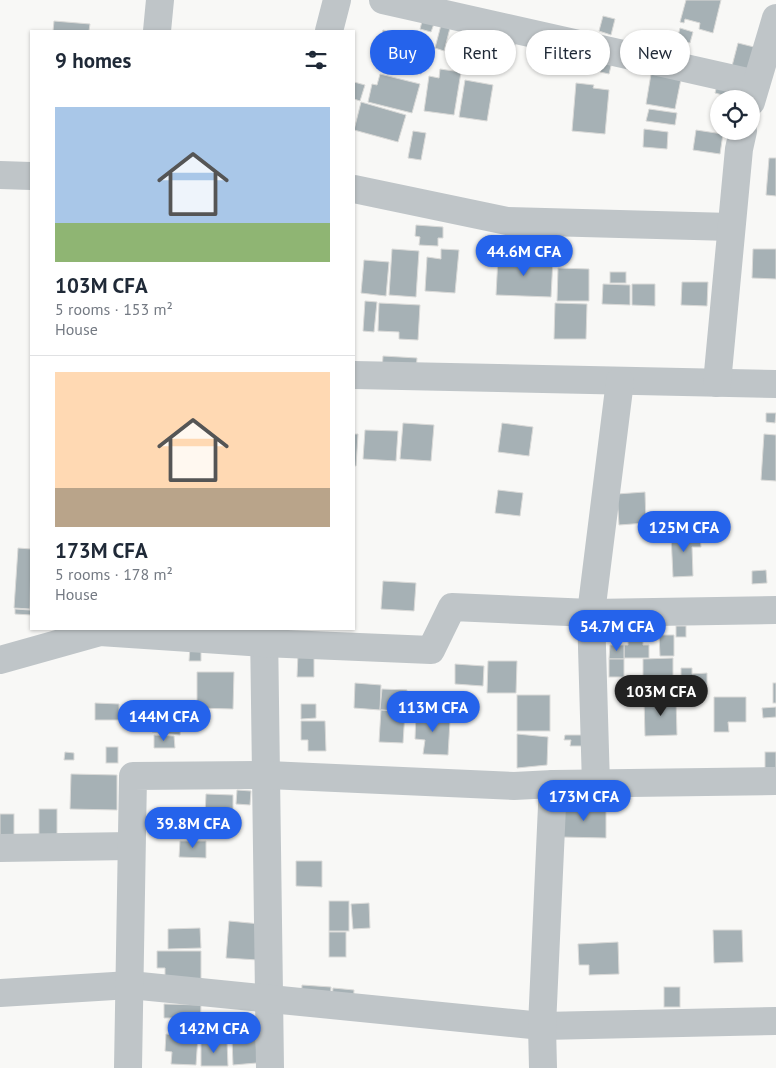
<!DOCTYPE html>
<html lang="en">
<head>
<meta charset="utf-8">
<style>
  :root { --surface:#fff; --page:#f6f6f7; --text:#1f2937; --muted:#747a83; --line:#e0e1e3; --accent:#2563eb }
  body { margin:0; font-family:"PT Sans",sans-serif; background:var(--page); color:var(--text); height:100vh; display:flex; flex-direction:column; font-size:19px; white-space:nowrap }
  * { box-sizing:border-box; margin:0 }
  p { font-size:16px; color:var(--muted) }
  .icon { flex:none; width:28px; height:28px; fill:none; stroke:currentColor; stroke-width:2; stroke-linecap:round; stroke-linejoin:round }
  .map { position:relative; flex:1; overflow:hidden }
  .panel { position:absolute; left:30px; top:30px; width:325px; height:600px; display:flex; flex-direction:column; background:var(--surface); border-radius:0px; box-shadow:0 1px 4px #0004 }
  .panel>* { flex:none }
  .hud { position:absolute; left:370px; top:30px; width:330px; height:45px; display:flex; gap:10px }
  .controls { position:absolute; left:710px; top:90px; display:grid; gap:10px }
  .controls a { display:grid; place-items:center; width:50px; height:50px; border-radius:50%; background:var(--surface); box-shadow:0 1px 4px #0004; font-size:25px }
  .price { position:absolute; translate:-50% -42px; padding:0 11px; border-radius:18px; background:var(--accent); color:#fff; font-size:16px; line-height:32px; filter:drop-shadow(0 1px 2px #0008) }
  .price::after { content:''; position:absolute; left:50%; top:30px; width:15px; height:11px; margin-left:-8px; background:inherit; clip-path:polygon(0 0,100% 0,50% 100%) }
  .price.on { background:#222; color:#fff }
  ul { padding:0; list-style:none }
  li { display:grid; align-content:center; gap:10px; height:265px; padding:0 25px }
  li+li { border-top:1px solid var(--line) }
  li span { display:grid; place-items:center; height:155px; border-radius:0px; color:#555 }
  li>.icon { margin-inline-start:auto }
  span .icon { width:90px; height:90px; fill:#fffc; stroke-width:1 }
  li b { font-size:21px }
  h2 { display:flex; justify-content:space-between; align-items:center; height:60px; padding:0 25px; font-size:21px }
  .pill { padding:0 18px; border-radius:22px; background:var(--surface); box-shadow:0 1px 4px #0004; font-size:18px; line-height:45px }
  .pill.on { background:var(--accent); color:#fff }
  .map>svg:first-child { display:block }
  .building { fill:#a6b1b5; stroke:#dadad8 }
  .lines { fill:none; stroke-linecap:round; stroke-linejoin:round }
  .minor { stroke:#bfc5c8; stroke-width:28 }
</style>
</head>
<body>
<div class="map">
<svg width="776" height="1068" viewBox="0 0 776 1068">
  <rect width="100%" height="100%" fill="#f8f8f6"/>
  <!-- building -->
  <g class="building">
    <polygon points="686,0 721,0 713,33 699,29 700,23 685,19 684,23 680,22"/>
    <polygon points="603,16 615,19 611,35 599,31"/>
    <polygon points="423,18 435,21 431,32 420,29"/>
    <polygon points="54,21 90,24 89,31 53,31"/>
    <polygon points="441,25 450,28 444,51 435,48"/>
    <polygon points="680,28 693,32 690,43 677,40"/>
    <polygon points="476,29 484,31 481,44 477,43 475,51 470,50"/>
    <polygon points="383,30 429,43 421,74 374,62"/>
    <polygon points="505,38 516,42 512,53 502,50"/>
    <polygon points="738,43 754,47 748,70 732,66"/>
    <polygon points="602,60 612,62 609,74 600,72"/>
    <polygon points="440,69 461,72 454,115 424,111 429,76 439,78"/>
    <polygon points="380,74 420,84 412,113 368,102 372,84 377,85"/>
    <polygon points="651,74 681,79 675,109 646,104"/>
    <polygon points="465,80 493,85 487,121 459,117"/>
    <polygon points="354,82 365,85 360,101 354,99"/>
    <polygon points="576,83 594,85 593,88 609,90 605,134 572,131"/>
    <polygon points="717,85 732,89 730,97 715,93"/>
    <polygon points="361,102 406,115 398,142 354,130"/>
    <polygon points="649,109 677,113 675,125 646,121"/>
    <polygon points="644,129 668,132 667,149 643,147"/>
    <polygon points="696,130 723,134 720,154 693,150"/>
    <polygon points="413,131 426,133 421,160 408,158"/>
    <polygon points="769,158 776,158 776,196 766,195"/>
    <polygon points="416,225 443,227 443,238 438,238 438,246 419,245 420,237 415,236"/>
    <polygon points="485,237 495,238 494,253 484,252"/>
    <polygon points="392,249 419,251 416,297 389,295"/>
    <polygon points="441,249 459,250 455,293 425,291 427,257 441,259"/>
    <polygon points="753,249 776,249 776,279 752,278"/>
    <polygon points="498,257 553,259 551,297 496,295"/>
    <polygon points="364,260 389,262 386,296 361,293"/>
    <polygon points="558,268 589,269 589,301 557,301"/>
    <rect x="610" y="272" width="16" height="11"/>
    <polygon points="682,282 708,282 707,306 681,305"/>
    <polygon points="603,284 630,285 630,305 602,304"/>
    <polygon points="632,284 655,284 655,306 632,305"/>
    <polygon points="365,301 377,302 374,332 363,331"/>
    <polygon points="379,303 420,305 418,340 399,339 399,332 378,331"/>
    <polygon points="555,303 587,304 586,339 554,339"/>
    <polygon points="383,356 417,358 416,372 382,370"/>
    <polygon points="766,413 776,413 775,423 766,422"/>
    <polygon points="403,423 434,425 431,461 400,459"/>
    <polygon points="502,423 533,427 529,456 498,452"/>
    <polygon points="365,430 398,431 396,461 363,459"/>
    <polygon points="354,434 358,434 356,466 354,466"/>
    <polygon points="764,434 776,435 776,481 761,480"/>
    <polygon points="498,490 523,493 520,516 495,513"/>
    <polygon points="645,492 646,523 619,525 617,494"/>
    <polygon points="700,532 701,547 692,547 693,576 673,577 671,534"/>
    <polygon points="18,548 31,549 30,609 14,608"/>
    <polygon points="766,570 767,583 752,584 752,571"/>
    <polygon points="383,581 416,583 414,611 381,609"/>
    <polygon points="31,601 31,615 15,614 15,609 30,610"/>
    <rect x="676" y="626" width="10" height="11"/>
    <polygon points="628,633 643,633 643,645 649,645 649,658 624,658 624,645 628,645"/>
    <polygon points="659,635 674,635 674,656 660,656"/>
    <polygon points="610,645 624,645 624,659 609,659"/>
    <polygon points="190,647 201,648 201,661 189,661"/>
    <polygon points="298,653 314,653 314,677 297,677"/>
    <polygon points="673,658 673,684 643,685 643,659"/>
    <rect x="609" y="659" width="15" height="18"/>
    <polygon points="488,661 517,661 516,693 487,693"/>
    <polygon points="455,664 484,666 483,686 455,684"/>
    <polygon points="681,668 692,668 692,674 707,673 707,694 681,694"/>
    <polygon points="197,672 234,672 233,709 197,708"/>
    <polygon points="355,683 381,685 380,710 354,708"/>
    <rect x="773" y="683" width="3" height="20"/>
    <polygon points="382,689 407,690 406,711 380,710"/>
    <rect x="517" y="695" width="33" height="36"/>
    <polygon points="714,697 746,697 746,722 728,722 729,732 714,732"/>
    <polygon points="676,698 677,735 645,736 644,699"/>
    <polygon points="95,703 119,704 119,720 95,720"/>
    <polygon points="301,704 316,704 316,718 301,719"/>
    <polygon points="155,705 183,707 180,735 152,732"/>
    <polygon points="776,707 776,717 763,718 762,708"/>
    <polygon points="381,710 405,712 403,743 379,742"/>
    <polygon points="416,712 441,713 441,720 450,721 448,755 423,754 425,740 415,739"/>
    <polygon points="301,721 325,721 326,751 308,751 308,740 301,740"/>
    <polygon points="517,734 548,737 547,765 517,768"/>
    <polygon points="154,735 174,736 175,748 154,748"/>
    <polygon points="565,735 584,735 584,746 570,746 571,740 564,740"/>
    <rect x="106" y="747" width="12" height="16"/>
    <polygon points="65,752 74,753 74,760 64,760"/>
    <rect x="765" y="752" width="11" height="16"/>
    <polygon points="71,774 117,775 117,810 70,809"/>
    <polygon points="237,790 251,791 250,805 236,804"/>
    <polygon points="206,794 233,795 233,817 205,815"/>
    <polygon points="562,806 606,807 606,838 561,837"/>
    <rect x="39" y="809" width="18" height="28"/>
    <rect x="0" y="814" width="14" height="23"/>
    <polygon points="180,841 206,841 206,858 179,857"/>
    <polygon points="296,861 322,861 322,887 296,886"/>
    <rect x="329" y="901" width="20" height="30"/>
    <polygon points="369,903 370,928 353,929 351,904"/>
    <polygon points="229,921 260,924 258,960 226,958"/>
    <polygon points="200,928 201,948 168,949 168,929"/>
    <polygon points="713,930 742,930 743,962 714,963"/>
    <rect x="329" y="932" width="17" height="25"/>
    <polygon points="618,942 619,974 589,975 589,965 579,965 578,944"/>
    <polygon points="157,951 201,951 201,980 165,980 165,968 157,968"/>
    <polygon points="302,985 331,987 330,1003 301,1001"/>
    <rect x="664" y="987" width="16" height="20"/>
    <polygon points="333,988 354,990 353,1010 331,1008"/>
    <polygon points="164,1004 201,1005 200,1032 172,1031 173,1018 164,1018"/>
    <polygon points="166,1034 198,1036 196,1065 171,1064 172,1052 165,1051"/>
    <polygon points="256,1037 257,1063 233,1065 232,1039"/>
    <polygon points="227,1041 228,1066 201,1066 201,1042"/>
  </g>
  <g class="lines">
    <!-- minor -->
    <g class="minor">
      <polyline points="383,0 756,84"/>
      <polyline points="157,31 160,0"/>
      <polyline points="329,31 337,0"/>
      <polyline points="751,102 776,18"/>
      <polyline points="0,175 31,176"/>
      <polyline points="354,189 507,221 731,227"/>
      <polyline points="354,375 776,384"/>
      <polyline points="717,383 739,149 743,131"/>
      <polyline points="264,629 270,1068"/>
      <polyline points="0,660 100,632 263,643 431,650 452,607 591,613 776,610"/>
      <polyline points="596,785 591,613 620,381"/>
      <polyline points="0,848 131,846"/>
      <polyline points="0,993 130,985 542,1026 776,1021"/>
      <polyline points="128,1068 133,776 268,775 514,786 553,784 776,781"/>
      <polyline points="543,1068 542,1026 553,784"/>
    </g>
  </g>
</svg>
<div class="controls">
<a><svg class="icon" aria-label="locate" viewBox="0 0 24 24"><circle cx="12" cy="12" r="6"/><path d="M12 2v4M12 18v4M2 12h4M18 12h4"/></svg></a>
</div>
<b class="price" style="left:524px;top:277px">44.6M CFA</b>
<b class="price" style="left:684px;top:553px">125M CFA</b>
<b class="price" style="left:617px;top:652px">54.7M CFA</b>
<b class="price on" style="left:661px;top:717px">103M CFA</b>
<b class="price" style="left:433px;top:733px">113M CFA</b>
<b class="price" style="left:164px;top:742px">144M CFA</b>
<b class="price" style="left:584px;top:822px">173M CFA</b>
<b class="price" style="left:193px;top:849px">39.8M CFA</b>
<b class="price" style="left:214px;top:1054px">142M CFA</b>
<div class="hud">
<a class="pill on">Buy</a>
<a class="pill">Rent</a>
<a class="pill">Filters</a>
<a class="pill">New</a>
</div>
<section class="panel">
<h2>9 homes<svg class="icon" aria-label="filters" viewBox="0 0 24 24"><path d="M4 7h16M4 17h16"/><circle cx="9" cy="7" r="2"/><circle cx="15" cy="17" r="2"/></svg></h2>
<ul>
<li><span style="background:linear-gradient(#a9c7e8 75%,#8fb573 0)"><svg class="icon" aria-label="home" viewBox="0 0 24 24"><path d="M3 11l9-7 9 7M6 9v11h12V9"/></svg></span><div><b>103M CFA</b><p>5 rooms · 153 m²</p><p>House</p></div></li>
<li><span style="background:linear-gradient(#ffd9b3 75%,#b9a48a 0)"><svg class="icon" aria-label="home" viewBox="0 0 24 24"><path d="M3 11l9-7 9 7M6 9v11h12V9"/></svg></span><div><b>173M CFA</b><p>5 rooms · 178 m²</p><p>House</p></div></li>
</ul>
</section>
</div>
</body>
</html>
